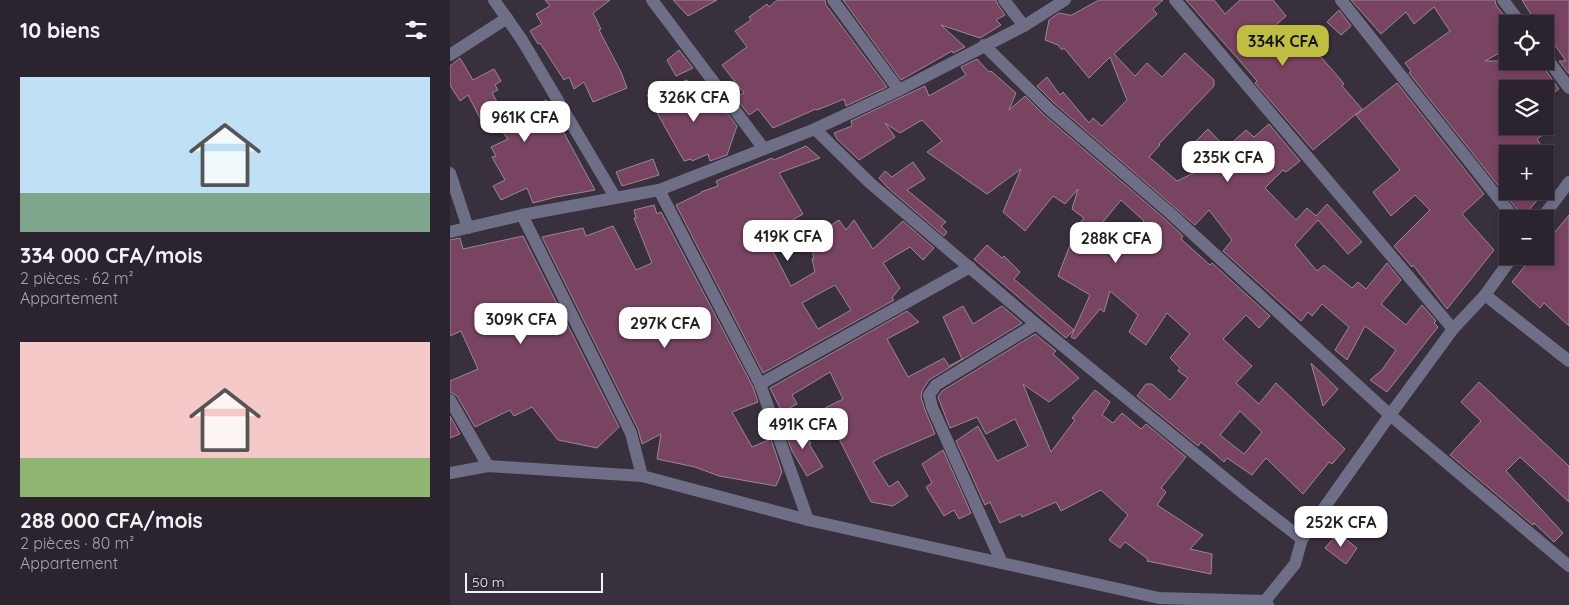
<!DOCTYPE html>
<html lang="fr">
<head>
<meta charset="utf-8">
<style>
  :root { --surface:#2b242e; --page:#37303a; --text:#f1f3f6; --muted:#a6a4aa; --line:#47414a; --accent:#c0be40 }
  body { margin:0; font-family:Quicksand,sans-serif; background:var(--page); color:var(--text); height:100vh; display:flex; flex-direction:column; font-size:19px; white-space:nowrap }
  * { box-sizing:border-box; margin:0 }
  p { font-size:16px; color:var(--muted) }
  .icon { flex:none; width:28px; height:28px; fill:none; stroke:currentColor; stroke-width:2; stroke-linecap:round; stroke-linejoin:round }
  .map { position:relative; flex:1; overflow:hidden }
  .sheet { display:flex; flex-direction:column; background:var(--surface); width:450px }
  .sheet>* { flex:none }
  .fabs { position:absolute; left:1049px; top:15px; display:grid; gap:10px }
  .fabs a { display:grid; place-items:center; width:55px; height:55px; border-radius:0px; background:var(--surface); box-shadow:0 2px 8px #0003,0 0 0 1px var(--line); font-size:25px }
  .scale { position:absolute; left:15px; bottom:12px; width:138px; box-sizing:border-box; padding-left:5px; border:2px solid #f5eff8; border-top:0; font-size:14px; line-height:18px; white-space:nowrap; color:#f5eff8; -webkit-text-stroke:4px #2f2733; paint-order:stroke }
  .price { position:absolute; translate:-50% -42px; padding:0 11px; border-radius:10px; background:#fff; color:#222; font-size:16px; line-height:32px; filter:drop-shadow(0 1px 2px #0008) }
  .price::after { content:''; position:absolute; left:50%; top:30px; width:15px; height:11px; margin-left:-8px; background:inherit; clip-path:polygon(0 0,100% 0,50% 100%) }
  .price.active { background:var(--accent); color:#111 }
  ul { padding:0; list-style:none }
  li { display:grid; align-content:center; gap:10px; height:265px; padding:0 20px }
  li span { display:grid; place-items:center; height:155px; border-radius:0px; color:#555 }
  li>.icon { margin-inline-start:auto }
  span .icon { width:90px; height:90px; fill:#fffc; stroke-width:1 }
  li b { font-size:21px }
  h2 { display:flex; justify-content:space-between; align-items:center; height:60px; padding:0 20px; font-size:21px }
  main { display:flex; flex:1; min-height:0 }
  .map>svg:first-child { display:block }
  .building { fill:#794362; stroke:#9a8891; fill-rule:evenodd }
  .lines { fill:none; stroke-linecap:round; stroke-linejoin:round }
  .minor { stroke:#6e6f87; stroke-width:12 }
</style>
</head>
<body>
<main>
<section class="sheet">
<h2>10 biens<svg class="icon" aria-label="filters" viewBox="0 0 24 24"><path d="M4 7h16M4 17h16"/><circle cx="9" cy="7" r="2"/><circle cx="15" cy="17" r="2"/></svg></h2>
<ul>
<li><span style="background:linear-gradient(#bfe0f5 75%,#7fa58c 0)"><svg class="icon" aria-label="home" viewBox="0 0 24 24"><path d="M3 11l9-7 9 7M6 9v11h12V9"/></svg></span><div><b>334 000 CFA/mois</b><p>2 pièces · 62 m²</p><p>Appartement</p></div></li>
<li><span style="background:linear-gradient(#f6c9c9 75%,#8fb573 0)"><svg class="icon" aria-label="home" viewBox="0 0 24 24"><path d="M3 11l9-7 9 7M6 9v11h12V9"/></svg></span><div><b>288 000 CFA/mois</b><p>2 pièces · 80 m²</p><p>Appartement</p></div></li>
</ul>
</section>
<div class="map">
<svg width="1119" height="605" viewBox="0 0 1119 605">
  <rect width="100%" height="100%" fill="#39303d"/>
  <!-- building -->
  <g class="building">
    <polygon points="95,0 160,0 143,13 151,29 149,30 171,72 177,88 143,102 134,82 124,89 119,77 114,80 90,43 88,44 80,31 92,24 86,14 100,6"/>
    <polygon points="223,0 267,0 238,16"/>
    <polygon points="327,0 375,0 376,5 437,87 396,106 394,99 367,110 366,109 323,128 308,109 299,115 285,97 294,93 272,65 297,47 285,31 301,20 299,17 317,4 319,7"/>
    <polygon points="393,0 546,0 548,5 555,15 546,20 551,25 530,38 491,25 515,47 503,53 502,51 451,80"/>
    <polygon points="649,0 713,0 703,9 707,14 664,54 685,76 697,63 712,77 735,53 764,80 764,86 709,144 710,145 699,157 727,181 756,167 738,149 758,129 776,148 796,130 804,137 819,124 850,161 836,172 833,170 815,188 846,220 857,208 866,216 877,204 912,242 898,254 868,220 845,245 867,271 874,265 902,288 908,282 916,289 937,263 951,280 931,304 956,325 972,305 986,321 984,323 988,327 937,392 920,380 932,370 946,350 915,326 897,360 885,350 899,327 872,304 862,316 858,312 851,321 773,251 782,240 759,210 745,225 604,103 587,86 597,77 610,95 613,92 639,123 643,118 652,126 677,100 660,57 639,78 614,48 612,50 608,45 595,40 599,20 609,13 620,15 620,16"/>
    <polygon points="736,0 764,0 775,14 790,0 823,0 836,16 826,25 845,47 848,48 856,40 891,80 894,84 892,86 912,109 863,150 805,83 807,81 789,60"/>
    <polygon points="901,0 1045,0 1046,5 1058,20 1058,48 1035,61 1089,61 1109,89 1095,99 1095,89 1058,89 1058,126 1105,126 1087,139 1096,154 1058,154 1058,191 1095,191 1073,217 959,73 961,71 955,63 1000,31 984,7 964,24 956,12 931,34"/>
    <polygon points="1072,0 1119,0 1119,74 1109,61 1116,61 1095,31 1095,24 1087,24"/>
    <polygon points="889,10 901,26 891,35 877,22"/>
    <polygon points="229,50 243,68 226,76 217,60"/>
    <polygon points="10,58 23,80 44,69 51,81 45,85 48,90 42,93 59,123 96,100 145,190 106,197 83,203 77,188 51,200 43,186 55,180 42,157 46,156 41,147 58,139 40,116 31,120 18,95 10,101 0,85 0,66"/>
    <path d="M527 59 539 72 541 71 566 93 559 110 575 96 594 115 715 219 733 236 731 239 760 265 762 263 820 316 809 328 796 315 773 339 802 366 786 383 809 404 826 383 895 449 882 464 879 462 853 494 816 458 802 475 777 458 774 462 751 442 748 446 687 396 696 384H702L720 400 738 378 728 371 730 368 720 358 740 334 717 313 696 345 679 332 688 315 660 291 654 312 650 309 625 339 621 337 640 295 608 276 627 227 634 218 622 209 628 189 615 204 603 196 575 231 553 212 571 169 537 194 477 152 492 141 472 120 450 133 435 123 445 137 409 160 387 139 384 133 402 126 401 121 475 86 479 96 516 75 511 67ZM671 200 694 221 673 247 648 228ZM790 411 812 432 794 454 770 435Z"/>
    <polygon points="237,80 249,110 269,102 287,126 277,155 260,161 258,154 242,161 241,159 234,161 197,95"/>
    <polygon points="947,83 1034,194 1012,214 1044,250 997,309 963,265 962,267 944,246 980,210 965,195 941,216 923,192 950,170 906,115"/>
    <path d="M356 146 370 158 329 173 353 214 315 236 341 286 365 272 362 259H364L360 239 389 220 396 230 404 220 423 249 453 221 484 248 473 260 460 247 433 263 450 288 442 298 444 300 313 373 226 205 251 193V192L268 186 266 181 322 158 324 160ZM385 285 401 310 368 329 352 303Z"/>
    <polygon points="203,159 209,175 172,186 166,172"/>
    <polygon points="463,162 475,179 457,190 496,222 491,226 497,232 494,236 437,187 429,178 435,171 442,177"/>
    <polygon points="204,205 207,214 211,212 303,387 308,402 282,412 302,447 321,439 332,472 326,486 269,476 245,467 207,459 211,434 192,444 188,429 92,237 133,228 136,236 163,226 186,270 202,263 184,218 186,218 184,210"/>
    <polygon points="1119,215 1119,326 1094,303 1090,308 1062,282 1083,256 1095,256 1095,232 1101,237"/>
    <polygon points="73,236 169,427 147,448 108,440 82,407 64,416 60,410 25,427 7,396 0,392 0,381 28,369 11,331 0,336 0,240 10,238 13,249"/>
    <polygon points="537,245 552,258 554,256 570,272 564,279 624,330 616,338 524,259"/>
    <polygon points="513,306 523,324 552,306 572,323 479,380 472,391 471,397 475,410 485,434 431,457 423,462 439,487 448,481 458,496 443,506 421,502 379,419 381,418 375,408 393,399 380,372 342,395 347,404 332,412 320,388 457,311 469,322 437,339 458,377 494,358 499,366 512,359 493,317"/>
    <polygon points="585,334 606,351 603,354 629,378 599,402 573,384 601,452 625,420 622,418 645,390 660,402 652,415 663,423 672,413 691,429 696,424 736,457 711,488 716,492 707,505 753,535 740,549 762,554 761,574 697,561 698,559 675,542 670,548 659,540 678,515 651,490 611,511 606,502 572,517 571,514 550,523 540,502 535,505 506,441 528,426 547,461 578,446 565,419 536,434 527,417 500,428 488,397 492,391"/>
    <polygon points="861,363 888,389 873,406"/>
    <polygon points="1029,382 1119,466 1119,502 1070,457 1056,471 1113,533 1104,542 1084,523 1083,525 1000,455 1031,421 1011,402"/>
    <polygon points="0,416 10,434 0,438"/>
    <polygon points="354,423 352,428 361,443 359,444 373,467 357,476 342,451 335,432"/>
    <polygon points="493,450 521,513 509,519 504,510 494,516 476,487 482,483 472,464"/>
    <polygon points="888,533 907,548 896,564 875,548"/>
  </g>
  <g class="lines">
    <!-- minor -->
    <g class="minor">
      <polyline points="44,0 72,40 165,197"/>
      <polyline points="202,0 314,149"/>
      <polyline points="383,0 449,90"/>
      <polyline points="554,0 574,26"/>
      <polyline points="725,0 1003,329"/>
      <polyline points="891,0 1065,219"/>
      <polyline points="1053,0 1071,24"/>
      <polyline points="534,45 599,109 720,213 940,415 1119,566"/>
      <polyline points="0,55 57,18"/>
      <polyline points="1095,56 1119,88"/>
      <polyline points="365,129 420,183 586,324 794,494 852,539 845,564 815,601"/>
      <polyline points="0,173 18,228"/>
      <polyline points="209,190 310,384 358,520"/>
      <polyline points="72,215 181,433 192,476"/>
      <polyline points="1091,219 1119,182"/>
      <polyline points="0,232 72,215 209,190 365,129 449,90 574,26 615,0"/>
      <polyline points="1035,295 1119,361"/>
      <polyline points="310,384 520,267"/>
      <polyline points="0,400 38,466"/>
      <polyline points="0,473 38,466 192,476 358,520 709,598 815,601 818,605"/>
      <polyline points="852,539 940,415 1003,329 1035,295 1063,256"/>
      <polyline points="552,563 482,407 479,395 486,385 586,324"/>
    </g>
  </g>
</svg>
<div class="fabs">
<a><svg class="icon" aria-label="locate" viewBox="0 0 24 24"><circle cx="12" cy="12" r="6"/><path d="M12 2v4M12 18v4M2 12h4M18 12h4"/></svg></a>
<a><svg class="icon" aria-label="layers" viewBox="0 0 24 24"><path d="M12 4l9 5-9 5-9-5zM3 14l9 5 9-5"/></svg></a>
<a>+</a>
<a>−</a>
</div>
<div class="scale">50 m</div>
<b class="price active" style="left:833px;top:67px">334K CFA</b>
<b class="price" style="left:244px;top:123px">326K CFA</b>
<b class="price" style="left:75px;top:143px">961K CFA</b>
<b class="price" style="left:778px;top:183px">235K CFA</b>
<b class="price" style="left:338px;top:262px">419K CFA</b>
<b class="price" style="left:666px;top:264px">288K CFA</b>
<b class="price" style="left:71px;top:345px">309K CFA</b>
<b class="price" style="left:215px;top:349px">297K CFA</b>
<b class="price" style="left:353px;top:450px">491K CFA</b>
<b class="price" style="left:891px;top:548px">252K CFA</b>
</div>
</main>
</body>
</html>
